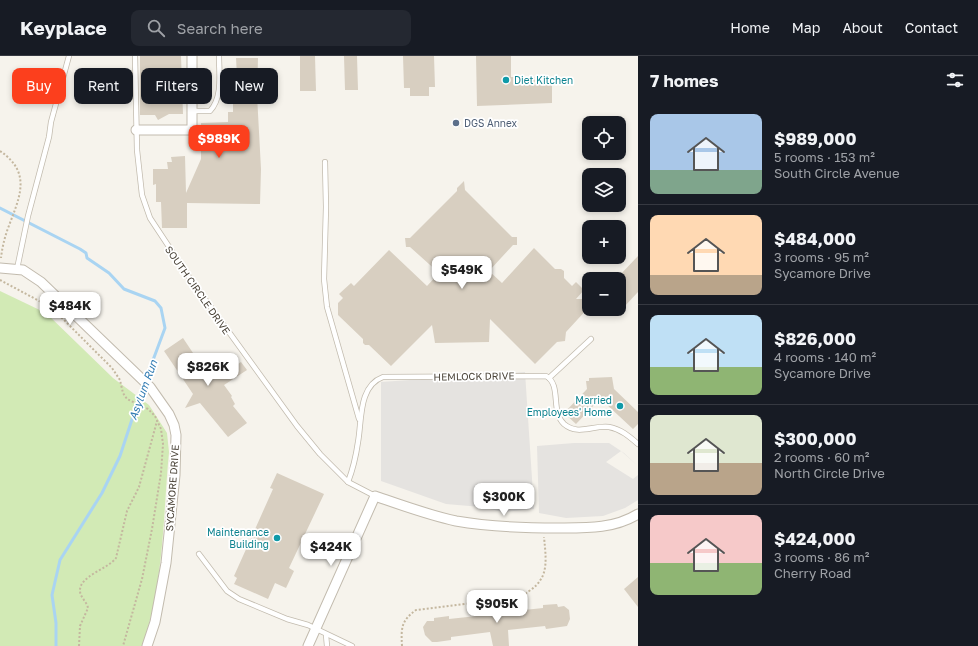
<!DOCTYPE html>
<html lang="en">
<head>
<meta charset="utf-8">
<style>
  :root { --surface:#171b24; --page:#242831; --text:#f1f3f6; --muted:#9ea1a6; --line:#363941; --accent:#fc3f1d }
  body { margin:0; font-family:"Golos Text",sans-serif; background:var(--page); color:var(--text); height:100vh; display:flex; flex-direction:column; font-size:15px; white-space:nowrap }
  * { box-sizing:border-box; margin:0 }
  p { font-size:13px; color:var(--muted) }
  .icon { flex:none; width:22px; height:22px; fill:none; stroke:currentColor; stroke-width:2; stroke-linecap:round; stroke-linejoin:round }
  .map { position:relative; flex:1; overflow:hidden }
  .side { display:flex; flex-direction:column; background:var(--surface); width:340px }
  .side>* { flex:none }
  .banner { position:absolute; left:12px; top:12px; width:380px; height:36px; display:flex; gap:8px }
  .tools { position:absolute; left:582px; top:60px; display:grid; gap:8px }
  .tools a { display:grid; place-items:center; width:44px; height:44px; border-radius:8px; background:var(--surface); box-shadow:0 2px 6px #0003; font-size:20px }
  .price { position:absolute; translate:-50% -34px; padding:0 9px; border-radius:8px; background:#fff; color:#222; font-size:13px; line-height:26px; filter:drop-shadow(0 1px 2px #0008) }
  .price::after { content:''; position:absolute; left:50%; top:24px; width:12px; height:9px; margin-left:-6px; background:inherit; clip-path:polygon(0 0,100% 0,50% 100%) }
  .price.current { background:var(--accent); color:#fff }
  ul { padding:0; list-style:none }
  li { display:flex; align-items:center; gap:12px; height:100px; padding:0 12px }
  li+li { border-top:1px solid var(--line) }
  li span { display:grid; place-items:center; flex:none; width:112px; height:80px; border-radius:8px; color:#555 }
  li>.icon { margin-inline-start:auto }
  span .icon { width:48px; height:48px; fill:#fffc; stroke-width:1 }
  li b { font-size:17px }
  h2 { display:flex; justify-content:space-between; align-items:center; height:48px; padding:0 12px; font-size:17px }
  .pill { padding:0 14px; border-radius:8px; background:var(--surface); box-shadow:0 2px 6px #0003; font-size:14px; line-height:36px }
  .pill.current { background:var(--accent); color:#fff }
  header { display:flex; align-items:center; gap:24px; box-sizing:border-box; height:56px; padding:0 20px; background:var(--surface); border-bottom:1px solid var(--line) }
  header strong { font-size:19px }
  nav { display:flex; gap:22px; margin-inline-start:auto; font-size:14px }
  .search { width:280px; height:36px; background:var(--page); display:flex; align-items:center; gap:10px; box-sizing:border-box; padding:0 14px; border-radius:8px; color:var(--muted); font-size:15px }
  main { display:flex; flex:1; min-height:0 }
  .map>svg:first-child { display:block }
  .green { fill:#d2eab5 }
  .parking { fill:#e5e3e0 }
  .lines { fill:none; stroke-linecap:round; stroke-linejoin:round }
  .stream { stroke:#a9d4f2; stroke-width:3 }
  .building { fill:#d8cfc1 }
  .service-casing { stroke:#c2bbae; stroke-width:6 }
  .minor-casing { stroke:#c2bbae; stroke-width:11 }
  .path { stroke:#c4b79f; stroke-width:2; stroke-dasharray:2 2; stroke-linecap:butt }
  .service { stroke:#fff; stroke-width:4.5 }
  .minor { stroke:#fff; stroke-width:9 }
  .culture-dot { fill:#0f9aa8; stroke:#fff; stroke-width:1.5 }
  .service-dot { fill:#5c6f8a; stroke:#fff; stroke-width:1.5 }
  .labels { text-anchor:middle; stroke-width:3.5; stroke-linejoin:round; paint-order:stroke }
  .culture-label { font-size:10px; fill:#0d838f; stroke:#fff; text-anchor:end }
  .service-label { font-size:10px; fill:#4e5e75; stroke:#fff; text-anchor:start }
  .street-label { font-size:10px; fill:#4b4439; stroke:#fff }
  .water-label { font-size:11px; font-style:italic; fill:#2e7ab2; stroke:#fff }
</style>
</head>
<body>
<header>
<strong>Keyplace</strong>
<div class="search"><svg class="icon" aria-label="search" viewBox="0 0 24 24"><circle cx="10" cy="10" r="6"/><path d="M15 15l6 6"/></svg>Search here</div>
<nav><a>Home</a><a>Map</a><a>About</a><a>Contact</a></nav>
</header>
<main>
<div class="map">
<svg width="638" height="590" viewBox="0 0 638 590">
  <rect width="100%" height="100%" fill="#f6f3ec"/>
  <!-- green -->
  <path class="green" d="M0 235 46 257 113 322 149 349 167 377 169 396C163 459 164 531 142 590H0Z"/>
  <!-- parking -->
  <g class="parking">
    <polygon points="525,316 534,453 503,456 481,451 446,448 381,425 381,326"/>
    <polygon points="574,387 609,387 624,397 638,410 621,395 606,406 633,423 638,419 638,444 625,452 603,460 566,462 539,457 537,390"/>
  </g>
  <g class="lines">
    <!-- stream -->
    <polyline class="stream" points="0,152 80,193 86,197 87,202 109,217 124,233 155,245 161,252 165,272 140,339 120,400 102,437 60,504 52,539 56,567 56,590"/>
  </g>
  <!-- building -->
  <g class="building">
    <polygon points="140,0 181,0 183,58 169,58 158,64 155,59 140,59"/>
    <polygon points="300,0 315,0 316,35 300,35"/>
    <polygon points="344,0 357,0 358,34 345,34"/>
    <polygon points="403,0 434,0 435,31 429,31 429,40 410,40 410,32 404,32"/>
    <polygon points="476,0 511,0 511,21 535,21 535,27 552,27 552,47 477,50"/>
    <polygon points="236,2 258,2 257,39 261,113 260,148 187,147 187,172 162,172 161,146 156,146 156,128 153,129 153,113 168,113 167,106 172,106 171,101 185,100 186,137 201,103 201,67 228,66 228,56 233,56 233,45 236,45 238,39"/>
    <polygon points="464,125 465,134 512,181 517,181 517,189 513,189 489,215 502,227 534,192 555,213 561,213 564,215 564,222 572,230 576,226 584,234 576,243 588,243 589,251 566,276 565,285 557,286 535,308 490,263 489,286 435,287 432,269 391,310 369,289 365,289 363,287 363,283 338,259 338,247 343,242 339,238 351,227 354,230 389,194 427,230 439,217 410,191 406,191 405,182 410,182 457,135 457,132"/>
    <polygon points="638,200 638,236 623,252 619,247 619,220"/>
    <polygon points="183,282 199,306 202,305 207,311 209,310 218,321 241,306 247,314 224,329 232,340 231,341 235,348 233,350 247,367 228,381 200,347 185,352 193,338 164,295"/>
    <polygon points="612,321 614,333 638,356 638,368 633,373 605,347 596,347 576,368 564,357 587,333 586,325 589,325 589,322"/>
    <polygon points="277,417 324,438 289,512 294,515 286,532 275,527 268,543 234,528 237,522 234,520 273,433 270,432"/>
    <polygon points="638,521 638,551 624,533"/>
    <polygon points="557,548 558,551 564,550 569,554 570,563 567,570 546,573 545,570 508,574 509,590 493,590 490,576 451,581 451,584 437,586 432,586 425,579 423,571 427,565 434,565 434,562 449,560 449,563 486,559 485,554 506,551 506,556 543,552 543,549"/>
  </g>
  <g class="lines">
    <!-- service casing -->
    <g class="service-casing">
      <g id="service">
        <polyline points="135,0 137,94 142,139 150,162 189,221 297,370 320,398 348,426 375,440"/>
        <path d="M192 55H210C223 41 219 18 219 0"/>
        <polyline points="325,106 326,151 324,223 327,251 359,363"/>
        <polyline points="17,213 28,160 49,81 51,66 69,0"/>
        <polyline points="549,322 591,283"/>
        <path d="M348 426C353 413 356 400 358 386 362 365 358 330 383 321L546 320C562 329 550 355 564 368 578 380 593 369 609 371 621 373 630 381 638 388"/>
        <polyline points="199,498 227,535 239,543 287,563 308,569 352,590"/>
        <polyline points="326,579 327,590"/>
      </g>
    </g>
    <!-- minor casing -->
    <g class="minor-casing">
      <g id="minor">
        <polyline points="136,74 192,74 192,0"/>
        <polyline points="0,212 23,214 41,226 150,331 169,358 174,369 176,379 175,419 166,507 155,566 147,590"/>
        <path d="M308 590 375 440C401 449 428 459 456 465 490 471 524 472 558 472 586 472 614 473 638 458"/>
      </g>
    </g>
    <!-- path -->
    <g class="path">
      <path d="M0 95C34 118 18 144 7 175 4 184 2 193 1 202"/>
      <polyline points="0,224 43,247 63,263 112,312 120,324 123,337 127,343 148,353 155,360 161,373 163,388 161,417 152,473 142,523 123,590"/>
      <path d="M79 590 80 570 88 552C87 546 80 541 80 535 79 520 108 513 116 502L127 455 139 431 157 365"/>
      <path d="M402 590C401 572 401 565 416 554L519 541C549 526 547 511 544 481"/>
    </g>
    <!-- service -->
    <use href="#service" class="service"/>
    <!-- minor -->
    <use href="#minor" class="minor"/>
  </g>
  <!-- markers -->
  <g class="culture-dot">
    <circle cx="506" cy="24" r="4"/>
    <circle cx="620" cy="350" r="4"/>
    <circle cx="277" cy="482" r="4"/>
  </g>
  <circle class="service-dot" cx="456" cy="67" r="4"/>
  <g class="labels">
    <!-- culture labels -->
    <g class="culture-label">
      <text x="514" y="28" text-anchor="start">Diet Kitchen</text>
      <text x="612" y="348">Married<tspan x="612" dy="12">Employees' Home</tspan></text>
      <text x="269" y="480">Maintenance<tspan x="269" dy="12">Building</tspan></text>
    </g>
    <!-- service labels -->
    <g class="service-label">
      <text x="464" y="71">DGS Annex</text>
    </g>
    <!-- street labels -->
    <g class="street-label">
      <text transform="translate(198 234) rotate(55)" y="4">SOUTH CIRCLE DRIVE</text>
      <text transform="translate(474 320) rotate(-1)" y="4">HEMLOCK DRIVE</text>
      <text transform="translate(172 432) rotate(-86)" y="4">SYCAMORE DRIVE</text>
    </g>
    <!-- water labels -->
    <g class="water-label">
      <text transform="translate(143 334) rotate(-70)" y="4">Asylum Run</text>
    </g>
  </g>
</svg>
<div class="tools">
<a><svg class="icon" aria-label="locate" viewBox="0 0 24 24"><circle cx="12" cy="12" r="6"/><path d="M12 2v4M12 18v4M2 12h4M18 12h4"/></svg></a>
<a><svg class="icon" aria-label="layers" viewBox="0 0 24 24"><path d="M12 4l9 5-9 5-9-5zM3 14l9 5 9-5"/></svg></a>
<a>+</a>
<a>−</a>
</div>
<b class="price current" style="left:219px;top:103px">$989K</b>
<b class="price" style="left:462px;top:234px">$549K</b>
<b class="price" style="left:70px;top:270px">$484K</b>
<b class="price" style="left:208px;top:331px">$826K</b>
<b class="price" style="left:504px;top:461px">$300K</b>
<b class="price" style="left:331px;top:511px">$424K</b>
<b class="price" style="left:497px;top:568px">$905K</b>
<div class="banner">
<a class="pill current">Buy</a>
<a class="pill">Rent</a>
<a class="pill">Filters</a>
<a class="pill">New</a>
</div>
</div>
<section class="side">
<h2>7 homes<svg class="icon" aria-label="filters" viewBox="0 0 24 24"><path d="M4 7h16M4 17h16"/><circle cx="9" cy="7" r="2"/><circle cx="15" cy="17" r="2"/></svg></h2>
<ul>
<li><span style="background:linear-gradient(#a9c7e8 70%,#7fa58c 0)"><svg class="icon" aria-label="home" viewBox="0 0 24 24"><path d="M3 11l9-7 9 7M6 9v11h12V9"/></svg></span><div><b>$989,000</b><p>5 rooms · 153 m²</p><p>South Circle Avenue</p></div></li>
<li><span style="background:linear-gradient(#ffd9b3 75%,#b9a48a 0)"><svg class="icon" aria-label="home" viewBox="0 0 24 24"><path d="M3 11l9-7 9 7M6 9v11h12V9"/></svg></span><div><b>$484,000</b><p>3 rooms · 95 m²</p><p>Sycamore Drive</p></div></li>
<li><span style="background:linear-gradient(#bfe0f5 65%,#8fb573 0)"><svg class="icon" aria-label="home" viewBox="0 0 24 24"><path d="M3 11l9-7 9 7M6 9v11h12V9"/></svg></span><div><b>$826,000</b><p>4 rooms · 140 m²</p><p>Sycamore Drive</p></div></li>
<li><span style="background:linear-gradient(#dfe7d0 60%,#b9a48a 0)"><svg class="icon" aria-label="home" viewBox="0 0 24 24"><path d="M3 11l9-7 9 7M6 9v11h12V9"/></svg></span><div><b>$300,000</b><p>2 rooms · 60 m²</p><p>North Circle Drive</p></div></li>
<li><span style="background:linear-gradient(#f6c9c9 60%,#8fb573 0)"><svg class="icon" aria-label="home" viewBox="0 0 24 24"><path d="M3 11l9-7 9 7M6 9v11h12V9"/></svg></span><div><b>$424,000</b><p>3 rooms · 86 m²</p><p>Cherry Road</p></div></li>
</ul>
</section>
</main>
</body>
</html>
